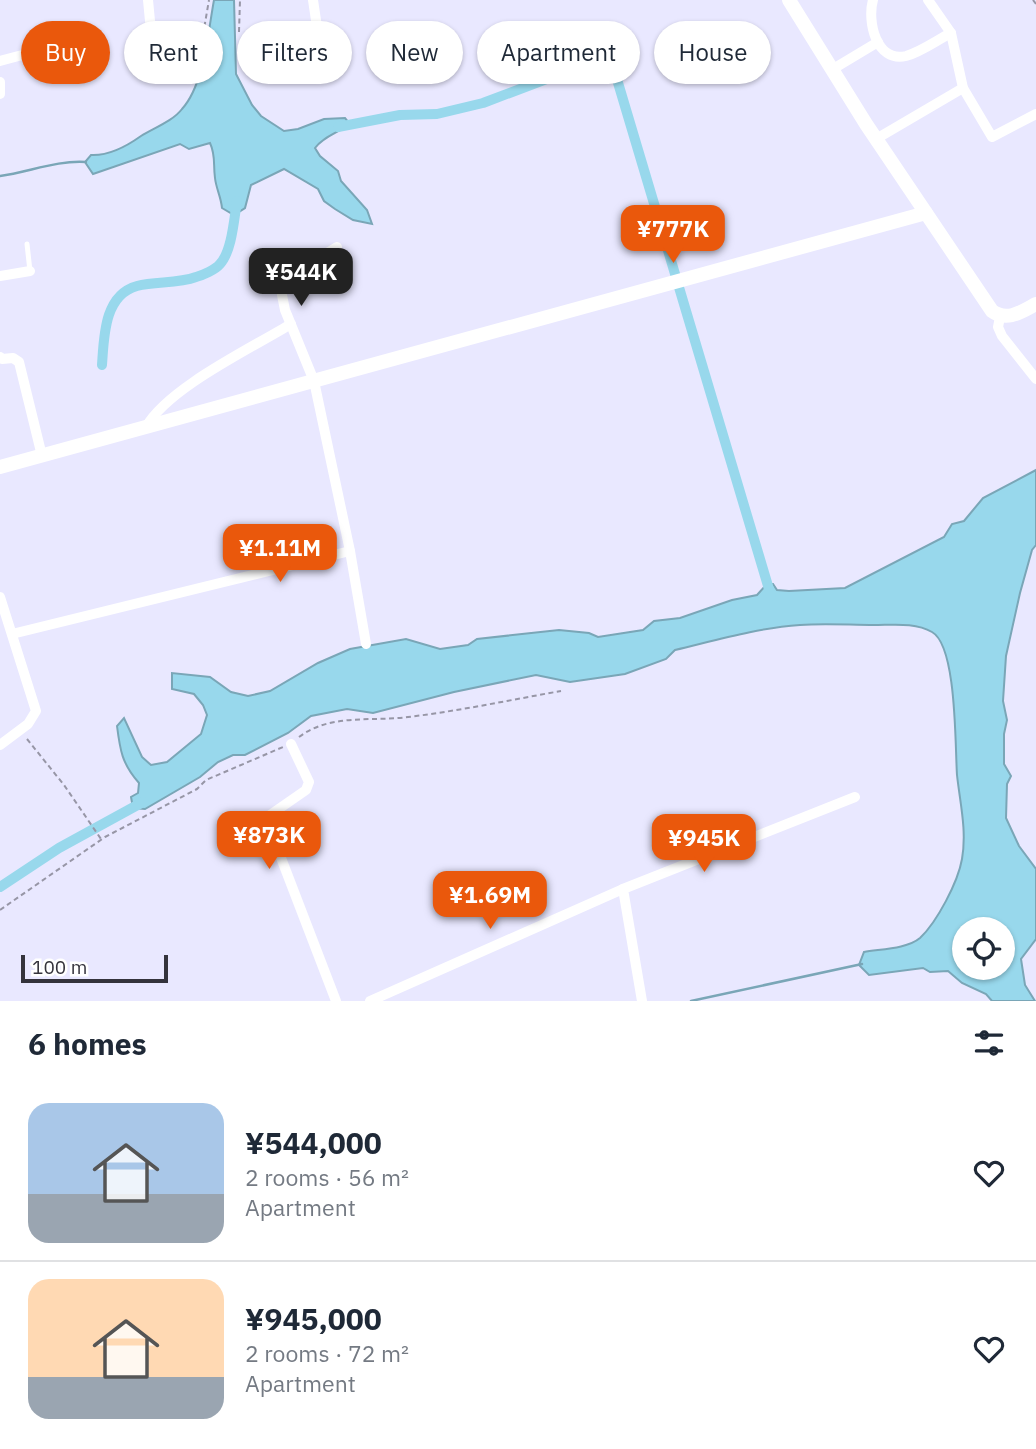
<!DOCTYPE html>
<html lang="en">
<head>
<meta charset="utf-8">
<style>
  :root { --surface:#fff; --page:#f6f6f7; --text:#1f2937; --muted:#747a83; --line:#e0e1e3; --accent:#ea580c }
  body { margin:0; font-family:"IBM Plex Sans",sans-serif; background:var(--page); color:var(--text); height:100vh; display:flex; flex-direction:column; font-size:26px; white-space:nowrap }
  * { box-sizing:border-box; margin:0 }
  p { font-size:23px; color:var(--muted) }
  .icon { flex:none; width:38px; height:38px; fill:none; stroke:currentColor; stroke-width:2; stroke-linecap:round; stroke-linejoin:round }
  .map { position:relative; height:1001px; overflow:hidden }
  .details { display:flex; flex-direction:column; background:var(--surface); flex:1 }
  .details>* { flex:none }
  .hud { position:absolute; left:21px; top:21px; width:994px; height:63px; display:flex; gap:14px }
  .controls { position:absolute; left:952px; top:917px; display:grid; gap:14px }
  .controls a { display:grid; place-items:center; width:63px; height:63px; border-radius:50%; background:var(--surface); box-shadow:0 2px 5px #0004; font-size:35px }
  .scale { position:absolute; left:21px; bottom:18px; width:147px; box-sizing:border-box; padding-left:7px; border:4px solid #34333c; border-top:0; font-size:19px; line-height:24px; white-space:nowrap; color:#34333c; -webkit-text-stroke:5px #fff; paint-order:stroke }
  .price { position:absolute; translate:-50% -60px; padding:0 16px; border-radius:14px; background:var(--accent); color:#fff; font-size:23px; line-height:46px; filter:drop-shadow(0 2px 4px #0008) }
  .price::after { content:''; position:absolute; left:50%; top:42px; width:21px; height:16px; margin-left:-10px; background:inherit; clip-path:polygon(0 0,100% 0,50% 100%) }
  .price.current { background:#222; color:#fff }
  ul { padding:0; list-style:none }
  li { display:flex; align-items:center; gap:21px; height:175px; padding:0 28px }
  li+li { border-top:2px solid var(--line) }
  li span { display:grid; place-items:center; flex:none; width:196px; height:140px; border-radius:21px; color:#555 }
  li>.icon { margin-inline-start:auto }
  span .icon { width:84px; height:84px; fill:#fffc; stroke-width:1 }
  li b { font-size:30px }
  h2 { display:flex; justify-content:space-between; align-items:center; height:84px; padding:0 28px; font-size:30px }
  .pill { padding:0 24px; border-radius:32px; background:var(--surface); box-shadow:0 2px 5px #0004; font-size:24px; line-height:63px }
  .pill.current { background:var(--accent); color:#fff }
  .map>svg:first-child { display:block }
  .water { fill:#98d8ec; stroke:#7aa6b7; stroke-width:2; fill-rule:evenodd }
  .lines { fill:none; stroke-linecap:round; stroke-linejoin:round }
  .stream { stroke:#7aa6b7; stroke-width:2.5 }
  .canal { stroke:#98d8ec; stroke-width:10 }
  .path { stroke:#9796a6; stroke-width:2; stroke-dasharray:5 3.5; stroke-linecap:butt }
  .service { stroke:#fff; stroke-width:5 }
  .minor { stroke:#fff; stroke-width:10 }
  .tertiary { stroke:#fff; stroke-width:14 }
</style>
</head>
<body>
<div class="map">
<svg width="1036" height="1001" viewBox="0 0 1036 1001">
  <rect width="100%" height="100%" fill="#e9e8ff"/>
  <!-- water -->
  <g class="water">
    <path d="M214 0H234L236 74 252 105 261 116 284 131 298 129 324 119 345 118 350 124C338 133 324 136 315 148L320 156 338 171 341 181 367 210 372 224 353 220 335 209 324 201 318 189 284 169 251 185 245 208 234 215 222 208C221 197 216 188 215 178 213 164 216 156 210 143L189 149 180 144 93 174 85 162 91 155C109 156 127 146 141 136 154 128 173 121 182 109 204 85 208 32 214 0Z"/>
    <path d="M1036 470V545L1032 550 1020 593 1006 656 1003 701 1007 720 1004 734V764L1011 776 1007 784 1006 818 1019 846 1036 869V939L1021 959 1025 985 1035 1001H992L986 994 962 983 948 971 930 972 923 968 869 975 859 965 864 952C880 949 907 949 920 938 937 922 958 882 962 859 967 830 960 803 957 775 955 746 957 646 932 632 915 622 893 625 874 625 850 625 824 623 800 625 757 628 717 640 675 650L666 659 625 674 570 682 536 675 454 692 373 713 347 709 311 716 288 733 245 755H233L218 762 200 777 145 809 133 808 131 797 138 793 139 783C122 764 120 750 117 726L124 718 142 757 151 765 167 762 201 734 207 715 203 705 194 694 172 689V673L210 677 231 692 248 696 270 691 318 663 350 649 406 639 440 649 468 645 477 639 559 630 589 633 598 637 643 630 654 621 680 618 732 600 757 595 767 584H773L777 590 789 591 845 588 944 537 952 524 964 521 983 498ZM964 929H1003V968H964Z"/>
  </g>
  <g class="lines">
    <!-- stream -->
    <g class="stream">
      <path d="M0 176C29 172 57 160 86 162"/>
      <polyline points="691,1001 862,964"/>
    </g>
    <!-- canal -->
    <g class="canal">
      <path d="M338 127 400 115 437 114 483 103 586 64C599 65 607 66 616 76L771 596"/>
      <path d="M102 365C104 337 104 295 137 286 156 281 177 284 196 277 203 275 215 270 220 264 232 251 234 219 237 201"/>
      <polyline points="0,887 59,848 143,802"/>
    </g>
    <!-- path -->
    <g class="path">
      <polyline points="1033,0 1036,4"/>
      <polyline points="239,32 240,0"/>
      <polyline points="200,52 209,0"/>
      <path d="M299 737C331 713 371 722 408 717 459 711 510 700 561 691"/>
      <polyline points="27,739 64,785 101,839"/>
      <polyline points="0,910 105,837 197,789 206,780 283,747"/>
    </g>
    <!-- service -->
    <polyline class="service" points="27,244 30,271"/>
    <!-- minor -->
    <g class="minor">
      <polyline points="148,0 154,63"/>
      <polyline points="313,0 317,27"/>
      <path d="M873 0C867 21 876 63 906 56 921 52 937 40 951 33"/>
      <polyline points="928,0 951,33 963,88 992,137 1036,114"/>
      <polyline points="0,61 26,54"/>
      <polyline points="833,69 878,42"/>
      <polyline points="0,82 0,94"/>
      <polyline points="876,139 963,88"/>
      <polyline points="0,276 30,271"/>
      <polyline points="1000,317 998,327 1002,336 1036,379"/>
      <polyline points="0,357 2,359 13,358 19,362 42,456"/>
      <path d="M146 427C168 388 250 349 291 324"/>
      <polyline points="350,551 366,644"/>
      <polyline points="0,597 36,711 28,724 0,745"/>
      <polyline points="12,634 350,551 314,381 285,310 282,295 283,285 293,274 337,247"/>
      <polyline points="291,744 309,782 306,790 270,815 268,824 336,1001"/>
      <polyline points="370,1001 623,889"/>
      <polyline points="642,1001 623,889 855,797"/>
    </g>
    <!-- tertiary -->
    <g class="tertiary">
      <path d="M789 0 866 124 992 311C1007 322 1021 312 1036 304"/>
      <polyline points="0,467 926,213"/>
    </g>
  </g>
</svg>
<div class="controls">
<a><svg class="icon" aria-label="locate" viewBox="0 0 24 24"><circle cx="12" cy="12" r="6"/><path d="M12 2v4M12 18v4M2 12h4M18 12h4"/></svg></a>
</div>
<div class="scale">100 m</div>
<b class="price" style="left:673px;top:265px">¥777K</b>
<b class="price current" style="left:301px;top:308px">¥544K</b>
<b class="price" style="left:280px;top:584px">¥1.11M</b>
<b class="price" style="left:269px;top:871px">¥873K</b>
<b class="price" style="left:704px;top:874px">¥945K</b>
<b class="price" style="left:490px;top:931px">¥1.69M</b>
<div class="hud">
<a class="pill current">Buy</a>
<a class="pill">Rent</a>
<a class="pill">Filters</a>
<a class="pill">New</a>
<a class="pill">Apartment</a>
<a class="pill">House</a>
</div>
</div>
<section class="details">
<h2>6 homes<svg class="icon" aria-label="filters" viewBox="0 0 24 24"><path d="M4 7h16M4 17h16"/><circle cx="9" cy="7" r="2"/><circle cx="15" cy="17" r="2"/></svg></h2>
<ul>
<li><span style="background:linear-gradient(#a9c7e8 65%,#9aa5b1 0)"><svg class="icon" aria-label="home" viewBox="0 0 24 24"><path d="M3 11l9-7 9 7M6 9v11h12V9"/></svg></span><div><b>¥544,000</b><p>2 rooms · 56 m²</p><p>Apartment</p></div><svg class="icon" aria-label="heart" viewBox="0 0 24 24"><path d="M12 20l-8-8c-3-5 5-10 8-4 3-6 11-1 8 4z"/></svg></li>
<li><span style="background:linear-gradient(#ffd9b3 70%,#9aa5b1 0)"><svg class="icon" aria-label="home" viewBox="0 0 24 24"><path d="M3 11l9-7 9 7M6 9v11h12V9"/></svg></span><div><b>¥945,000</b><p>2 rooms · 72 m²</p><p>Apartment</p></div><svg class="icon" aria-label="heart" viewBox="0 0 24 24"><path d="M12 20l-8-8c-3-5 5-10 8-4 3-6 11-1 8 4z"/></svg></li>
</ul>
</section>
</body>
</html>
